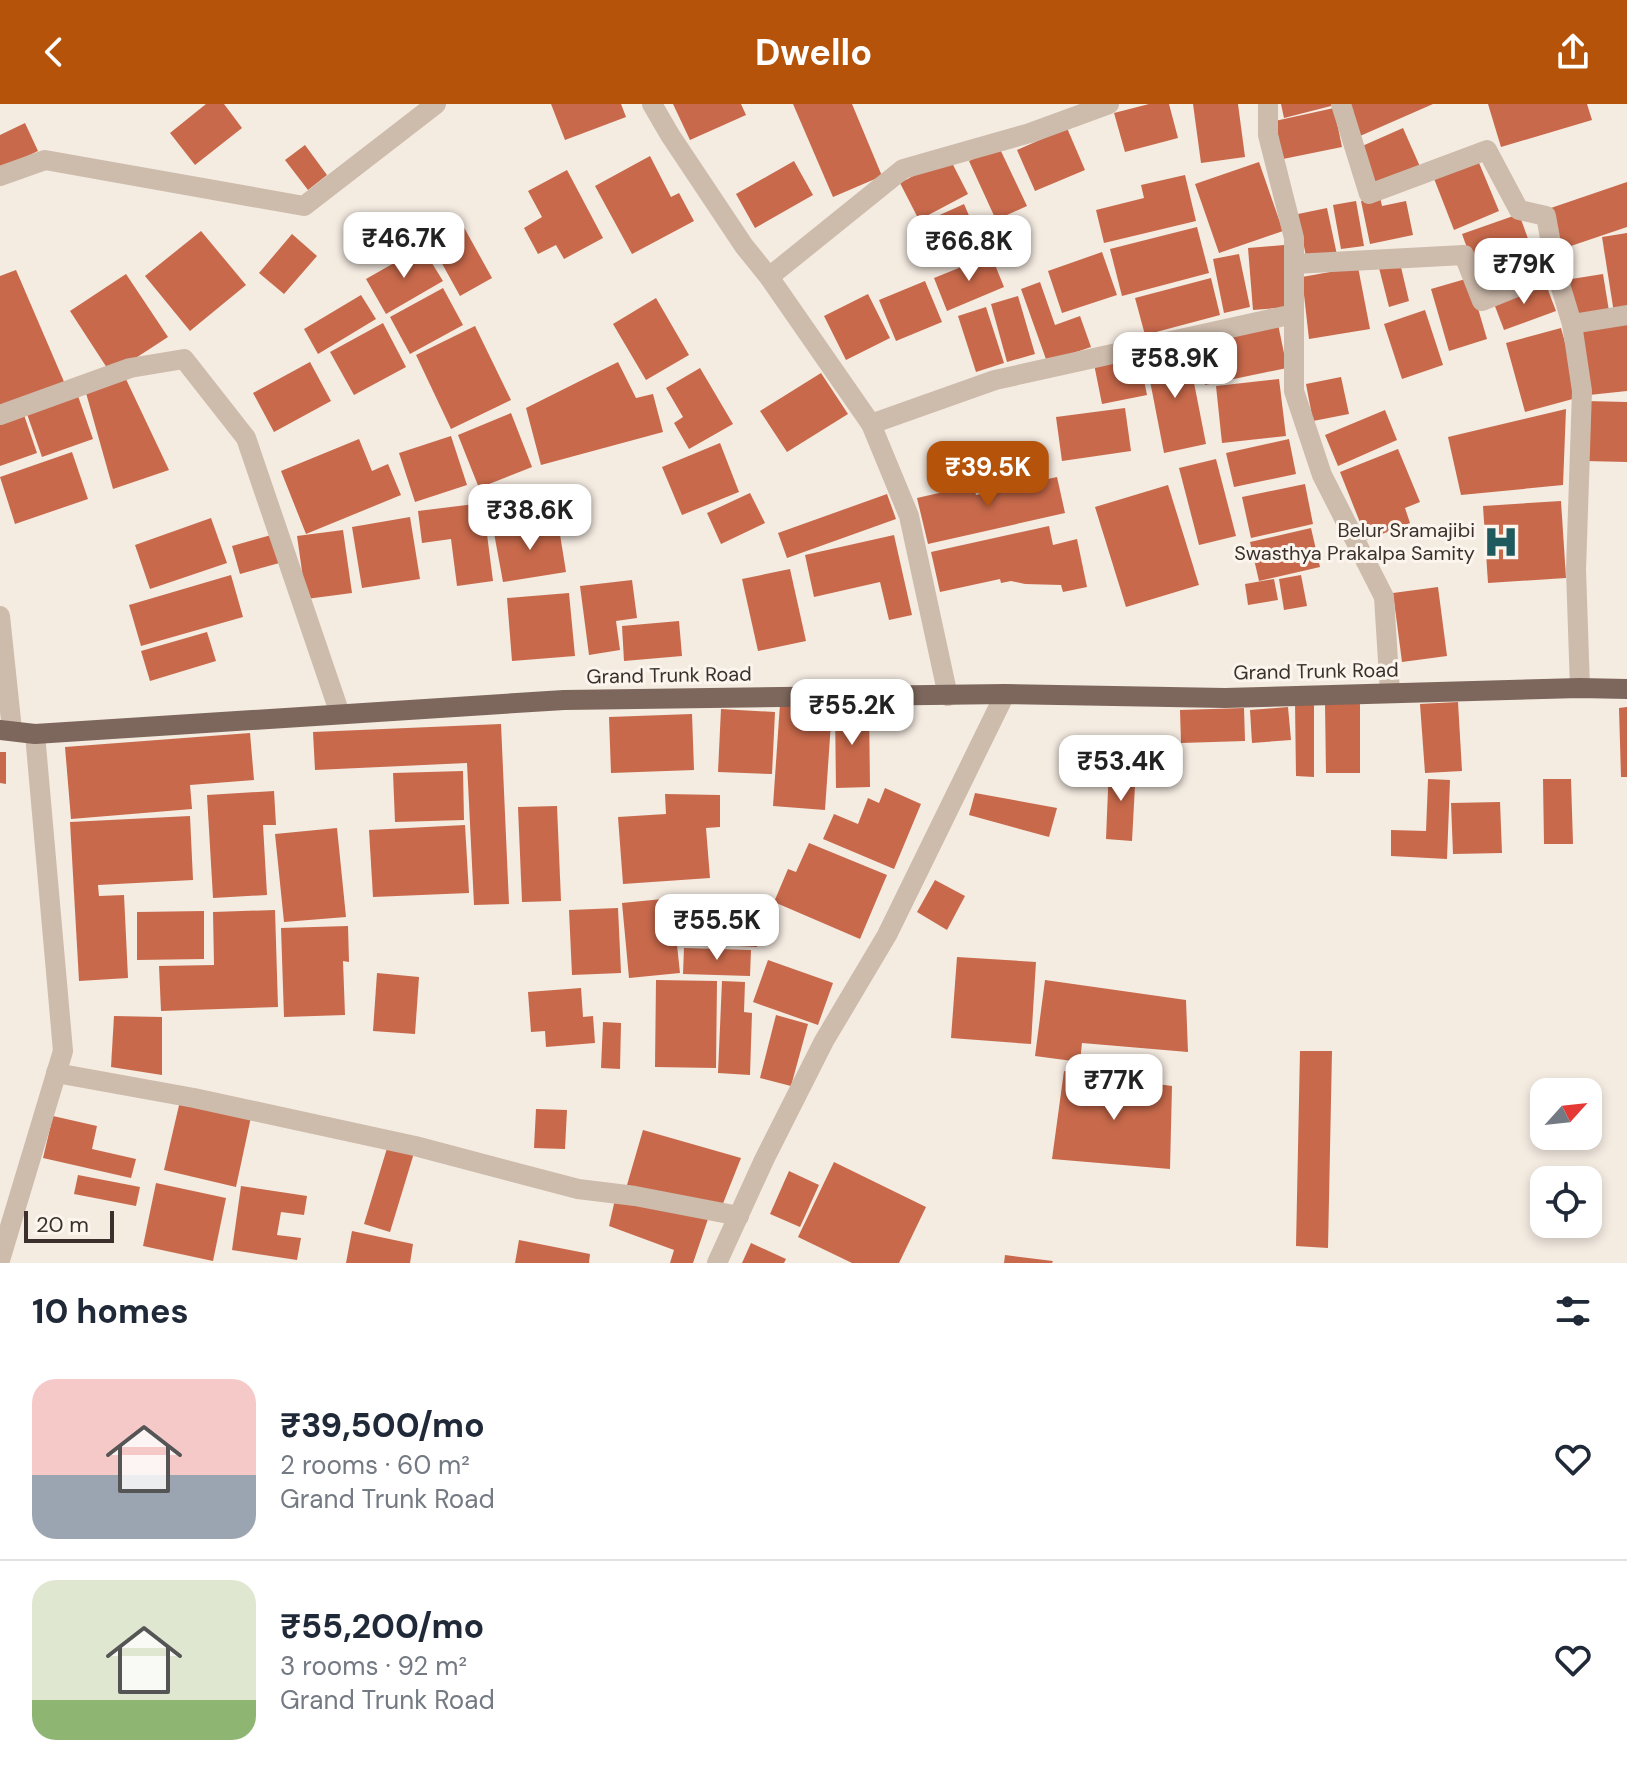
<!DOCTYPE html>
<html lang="en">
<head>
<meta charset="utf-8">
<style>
  :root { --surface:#fff; --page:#f6f6f7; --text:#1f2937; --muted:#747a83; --line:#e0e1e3; --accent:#b45309 }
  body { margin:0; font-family:"DM Sans",sans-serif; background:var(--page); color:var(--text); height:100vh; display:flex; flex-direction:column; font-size:30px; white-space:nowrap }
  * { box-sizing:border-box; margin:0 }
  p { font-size:26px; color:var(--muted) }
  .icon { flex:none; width:44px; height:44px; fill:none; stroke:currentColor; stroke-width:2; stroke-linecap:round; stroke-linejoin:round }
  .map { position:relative; height:1159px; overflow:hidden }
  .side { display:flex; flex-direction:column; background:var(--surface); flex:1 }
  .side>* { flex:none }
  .needle { width:52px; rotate:63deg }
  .tools { position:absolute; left:1530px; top:974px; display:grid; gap:16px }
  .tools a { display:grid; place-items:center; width:72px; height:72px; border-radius:16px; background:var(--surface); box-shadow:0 4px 12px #0003; font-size:40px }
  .scale { position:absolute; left:24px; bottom:20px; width:90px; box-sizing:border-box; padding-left:8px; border:4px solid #3b302b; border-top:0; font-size:22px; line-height:28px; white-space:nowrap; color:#3b302b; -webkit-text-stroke:6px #fbf5ee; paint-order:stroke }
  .price { position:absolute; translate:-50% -68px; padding:0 18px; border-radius:16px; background:#fff; color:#222; font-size:26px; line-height:52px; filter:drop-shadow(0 2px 4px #0008) }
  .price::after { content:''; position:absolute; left:50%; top:48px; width:24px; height:18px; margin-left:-12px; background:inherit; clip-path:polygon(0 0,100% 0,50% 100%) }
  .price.active { background:var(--accent); color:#fff }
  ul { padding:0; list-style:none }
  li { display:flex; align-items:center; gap:24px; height:200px; padding:0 32px }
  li+li { border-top:2px solid var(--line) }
  li span { display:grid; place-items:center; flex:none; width:224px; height:160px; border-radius:24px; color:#555 }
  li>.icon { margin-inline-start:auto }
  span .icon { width:96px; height:96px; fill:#fffc; stroke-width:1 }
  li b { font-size:34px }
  h2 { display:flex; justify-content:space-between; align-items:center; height:96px; padding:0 32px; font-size:34px }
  header { display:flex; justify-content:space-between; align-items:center; height:104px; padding:0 32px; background:var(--accent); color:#fff; font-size:36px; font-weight:700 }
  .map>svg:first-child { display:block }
  .building { fill:#c8694b }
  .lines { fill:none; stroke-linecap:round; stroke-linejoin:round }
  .minor { stroke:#cdbbac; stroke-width:20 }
  .primary { stroke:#7d675c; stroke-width:20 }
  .labels { text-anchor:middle; stroke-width:6; stroke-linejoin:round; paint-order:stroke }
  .poi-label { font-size:20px; fill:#3b302b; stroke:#fbf5ee; text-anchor:end }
  .street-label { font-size:20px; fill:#3b302b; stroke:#fbf5ee }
</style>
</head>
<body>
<header><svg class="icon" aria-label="back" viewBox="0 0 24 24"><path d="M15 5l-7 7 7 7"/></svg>Dwello<svg class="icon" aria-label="share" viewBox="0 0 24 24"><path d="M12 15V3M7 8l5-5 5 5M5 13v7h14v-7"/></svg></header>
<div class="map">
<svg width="1627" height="1159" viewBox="0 0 1627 1159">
  <rect width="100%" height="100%" fill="#f4ebe1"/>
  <!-- building -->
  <g class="building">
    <polygon points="206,0 224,0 242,24 195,61 170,29"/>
    <polygon points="551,0 621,0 626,13 565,36"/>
    <polygon points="673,0 741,0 746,11 690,36"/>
    <polygon points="793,0 852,0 882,72 833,93"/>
    <polygon points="1149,0 1169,0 1178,34 1125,48 1114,9"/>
    <polygon points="1193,0 1238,0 1245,53 1201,59"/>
    <polygon points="1281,0 1335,0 1335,1 1284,14"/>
    <polygon points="1347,0 1433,0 1360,32"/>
    <polygon points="1488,0 1587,0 1592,16 1501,43"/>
    <polygon points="1334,4 1342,43 1283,55 1275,17"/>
    <polygon points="25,19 38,47 0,65 0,31"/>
    <polygon points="1067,24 1085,66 1035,87 1017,46"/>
    <polygon points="1403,24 1421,65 1377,84 1360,43"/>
    <polygon points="305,41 327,71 308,86 285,56"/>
    <polygon points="999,43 1027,102 996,116 969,57"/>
    <polygon points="650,52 671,93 679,89 694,117 632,150 595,82"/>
    <polygon points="949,53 968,90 919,116 900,79"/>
    <polygon points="1477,54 1499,107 1454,126 1433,72"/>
    <polygon points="794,57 813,91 755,124 736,90"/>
    <polygon points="1259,58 1283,127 1219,149 1195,80"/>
    <polygon points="567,66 603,134 564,155 556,141 538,150 524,124 542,113 528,87"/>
    <polygon points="1185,71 1196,117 1104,139 1096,106 1144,94 1141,81"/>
    <polygon points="1627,78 1627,123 1559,146 1545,106"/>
    <polygon points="1380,93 1382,102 1406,97 1413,131 1370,140 1361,97"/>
    <polygon points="1356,97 1364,142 1341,145 1333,101"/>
    <polygon points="964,100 983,144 942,162 922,119"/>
    <polygon points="1327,104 1337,151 1307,158 1298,110"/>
    <polygon points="1519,110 1541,170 1484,191 1462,130"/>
    <polygon points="461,118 492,174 460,192 429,136"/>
    <polygon points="1197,123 1209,169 1122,192 1110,145"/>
    <polygon points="201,127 246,181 190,227 145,172"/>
    <polygon points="1627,129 1627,207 1614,209 1602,133"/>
    <polygon points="292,130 317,152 284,190 259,169"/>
    <polygon points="1284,141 1289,203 1253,206 1248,144"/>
    <polygon points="422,143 443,177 386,210 366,175"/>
    <polygon points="1102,148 1117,191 1062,209 1048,167"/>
    <polygon points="1239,150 1250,203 1224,209 1213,155"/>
    <polygon points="991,151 1004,183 947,207 934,174"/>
    <polygon points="1400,159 1409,197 1389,203 1379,164"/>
    <polygon points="1358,163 1370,225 1309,235 1302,173"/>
    <polygon points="16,166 65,280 0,308 0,172"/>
    <polygon points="126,170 168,233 111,270 70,207"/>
    <polygon points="1603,170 1609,207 1572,214 1565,176"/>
    <polygon points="1211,174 1220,211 1145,231 1135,194"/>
    <polygon points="1469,174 1487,235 1449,247 1431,185"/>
    <polygon points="925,177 942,218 896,237 879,196"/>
    <polygon points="1040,178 1055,221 1080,212 1091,243 1047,258 1021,185"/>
    <polygon points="1545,178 1556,207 1504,226 1493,197"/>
    <polygon points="443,184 463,221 410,250 390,213"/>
    <polygon points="868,190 890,234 846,256 824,212"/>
    <polygon points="361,191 376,215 318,250 304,225"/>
    <polygon points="1018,192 1035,250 1007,258 991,200"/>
    <polygon points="656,194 689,251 646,276 613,220"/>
    <polygon points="986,203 1004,259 976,268 958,212"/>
    <polygon points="1425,206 1443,261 1402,275 1384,220"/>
    <polygon points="383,219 406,263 354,291 330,248"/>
    <polygon points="1278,220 1287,264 1205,281 1196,237"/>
    <polygon points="1627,220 1627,287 1589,291 1582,225"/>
    <polygon points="475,222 511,296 451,325 416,251"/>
    <polygon points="1561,224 1580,293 1525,308 1506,239"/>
    <polygon points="1187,243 1206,340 1164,349 1145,251"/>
    <polygon points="1139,252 1147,291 1102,300 1094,260"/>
    <polygon points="310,258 331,297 274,328 253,289"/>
    <polygon points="618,258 636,294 653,290 663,328 541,361 526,304"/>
    <polygon points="700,264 733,320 689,345 674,319 683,313 666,284"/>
    <polygon points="821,269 848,310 787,348 760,307"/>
    <polygon points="124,271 169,366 113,385 86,289"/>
    <polygon points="1341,273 1349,310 1313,317 1306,280"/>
    <polygon points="1279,275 1286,332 1222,339 1216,282"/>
    <polygon points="78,292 93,335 42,353 27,310"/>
    <polygon points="1585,297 1627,298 1627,358 1585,357"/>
    <polygon points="1125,304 1131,347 1062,357 1056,313"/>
    <polygon points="1566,305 1563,381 1461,391 1448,333"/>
    <polygon points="1385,306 1397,336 1338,362 1325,331"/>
    <polygon points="23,308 37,349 0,362 0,316"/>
    <polygon points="511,309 532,363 479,384 458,331"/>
    <polygon points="451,332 467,381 415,398 399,349"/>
    <polygon points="359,335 372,367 388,360 401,391 306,430 281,367"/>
    <polygon points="1289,335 1296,370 1234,383 1226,349"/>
    <polygon points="720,339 739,388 682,411 662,363"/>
    <polygon points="1398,345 1420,398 1405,404 1410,419 1367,436 1340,368"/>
    <polygon points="72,348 88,395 15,420 0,373"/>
    <polygon points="1216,355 1236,432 1199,441 1179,364"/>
    <polygon points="1057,373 1065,409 928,440 917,394 974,381 976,391"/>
    <polygon points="1305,380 1313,420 1251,434 1242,393"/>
    <polygon points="1168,381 1199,481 1126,503 1095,403"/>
    <polygon points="750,389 765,419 721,440 707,409"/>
    <polygon points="887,390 896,415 787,454 778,429"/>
    <polygon points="1561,397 1566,474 1488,479 1483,402"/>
    <polygon points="483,399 493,477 457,482 451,435 422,439 418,407"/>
    <polygon points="410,413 420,475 362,484 352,423"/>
    <polygon points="211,414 227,459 150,485 135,441"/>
    <polygon points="558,418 566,468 503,478 494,429"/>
    <polygon points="1049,422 1053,441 1077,435 1087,483 1063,488 1061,481 1025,480 1011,477 1001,479 1000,475 940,488 931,448"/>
    <polygon points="1311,424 1320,463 1259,477 1250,438"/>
    <polygon points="343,426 352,489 306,495 297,432"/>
    <polygon points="275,430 283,458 240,470 232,442"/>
    <polygon points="894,431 912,511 889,516 880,478 814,493 805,451"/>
    <polygon points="790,465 806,537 758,547 742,475"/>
    <polygon points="231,471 243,513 141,542 129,501"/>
    <polygon points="1301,471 1307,502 1284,506 1279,475"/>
    <polygon points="1274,475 1278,496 1248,501 1245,480"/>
    <polygon points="632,476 637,514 616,517 620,546 589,551 580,482"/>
    <polygon points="1438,483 1447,552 1402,558 1393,489"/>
    <polygon points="569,489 575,552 512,557 507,494"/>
    <polygon points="679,517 682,552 624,557 622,522"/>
    <polygon points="207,528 216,557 150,577 141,547"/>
    <polygon points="1295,598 1314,598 1314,673 1296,672"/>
    <polygon points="1458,598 1462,667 1425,669 1420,600"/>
    <polygon points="1325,599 1360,599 1360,669 1326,669"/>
    <polygon points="780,600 832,604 825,706 773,702"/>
    <polygon points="835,603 869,603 870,683 836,684"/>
    <polygon points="1288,603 1291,636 1252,639 1250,606"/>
    <polygon points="1627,603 1627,673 1621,673 1619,604"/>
    <polygon points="1244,604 1245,637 1181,639 1180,606"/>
    <polygon points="721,605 775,608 772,670 718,668"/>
    <polygon points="692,610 694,666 611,669 609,613"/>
    <polygon points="501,620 509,800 474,801 467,659 315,666 313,628"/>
    <polygon points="250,629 254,676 190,681 192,705 71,715 65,643"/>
    <polygon points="0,648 6,648 6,680 0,679"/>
    <polygon points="1109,662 1136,663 1132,737 1106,735"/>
    <polygon points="463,667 464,716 395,718 393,669"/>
    <polygon points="1428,675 1450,676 1447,755 1391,752 1391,726 1426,727"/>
    <polygon points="1543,675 1571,675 1573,740 1544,740"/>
    <polygon points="885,684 921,700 894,765 823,735 834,710 858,720 868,694 879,699"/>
    <polygon points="274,687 276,721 263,721 267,791 213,794 207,691"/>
    <polygon points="975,689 1057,704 1049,733 969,711"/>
    <polygon points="665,690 720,691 720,723 706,724 710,774 623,780 618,713 666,710"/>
    <polygon points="1500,698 1502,749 1453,750 1451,699"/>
    <polygon points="557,702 561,797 522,798 518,703"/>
    <polygon points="190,712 193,776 98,781 99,792 124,791 128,874 79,877 70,718"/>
    <polygon points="465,721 469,789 373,793 369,726"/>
    <polygon points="337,724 346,813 284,818 275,730"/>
    <polygon points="809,739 887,771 860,835 774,798 788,765 796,768"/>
    <polygon points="935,776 965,792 947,826 917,808"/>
    <polygon points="693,792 698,840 677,841 680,869 629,874 622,799"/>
    <polygon points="703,794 760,797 757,843 701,840"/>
    <polygon points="618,804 621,869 572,871 569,806"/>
    <polygon points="275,806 278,903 161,907 159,862 214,861 213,808"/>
    <polygon points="204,807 204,855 137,856 137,808"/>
    <polygon points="348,822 349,858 343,857 345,911 284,913 281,824"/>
    <polygon points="684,844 751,846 750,872 683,870"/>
    <polygon points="957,853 1036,858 1031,940 951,934"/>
    <polygon points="768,856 833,879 818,921 753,898"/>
    <polygon points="377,869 419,873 415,930 373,927"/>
    <polygon points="656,876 717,877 716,964 655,963"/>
    <polygon points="1045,876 1186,896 1188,948 1082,939 1080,958 1035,952"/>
    <polygon points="722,877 745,878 744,908 752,909 750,971 718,969"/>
    <polygon points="581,884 583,913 593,912 595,939 546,943 545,927 531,928 528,888"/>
    <polygon points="776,911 808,920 791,982 760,974"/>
    <polygon points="114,912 162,913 162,971 111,963"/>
    <polygon points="603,918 621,919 620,965 601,964"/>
    <polygon points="1300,947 1332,947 1328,1144 1296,1142"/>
    <polygon points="1064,967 1172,982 1170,1065 1052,1055"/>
    <polygon points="180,997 251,1013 236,1083 164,1066"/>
    <polygon points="536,1005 567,1006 565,1045 534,1044"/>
    <polygon points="53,1012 97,1022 92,1045 136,1055 131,1074 43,1054"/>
    <polygon points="643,1026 741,1054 722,1102 627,1081"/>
    <polygon points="388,1041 414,1049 390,1128 364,1120"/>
    <polygon points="834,1058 926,1103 899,1159 852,1159 798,1133"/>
    <polygon points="789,1067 819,1081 800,1123 770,1110"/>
    <polygon points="78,1071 140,1083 136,1102 74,1090"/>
    <polygon points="156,1079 226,1094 213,1157 143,1142"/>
    <polygon points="241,1082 307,1092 304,1111 281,1108 277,1131 301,1134 297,1156 232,1146"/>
    <polygon points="616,1091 709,1112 693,1159 670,1159 674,1146 609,1122"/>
    <polygon points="352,1127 413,1140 410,1159 346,1159"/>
    <polygon points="519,1136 590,1150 589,1159 515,1159"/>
    <polygon points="751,1139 786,1155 784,1159 742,1159"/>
    <polygon points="1005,1151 1053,1157 1052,1159 1004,1159"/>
  </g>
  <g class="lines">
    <!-- minor -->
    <g class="minor">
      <polyline points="652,0 670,31 744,142 769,173 871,320 909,412 948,592"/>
      <polyline points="1268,0 1268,31 1294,134 1294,287 1322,371 1384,493 1390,589"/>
      <polyline points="1341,0 1369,90 1487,46 1519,106 1546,112 1556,167"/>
      <polyline points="0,72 45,56 304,102 436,0"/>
      <polyline points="1294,160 1464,151 1482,197 1556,167 1572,220"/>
      <polyline points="769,173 903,65 1030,29 1109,0"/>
      <polyline points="0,311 130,264 184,255 246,334 340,610"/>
      <polyline points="871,320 995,276 1294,210"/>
      <polyline points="0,512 12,626"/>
      <polyline points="1580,584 1576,466 1582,287 1572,220 1627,211"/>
      <polyline points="56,969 194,994 415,1042 578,1085 635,1092 739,1112"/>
      <polyline points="0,1156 63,947 35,630"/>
      <polyline points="717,1159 764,1056 824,937 887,831 1005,590"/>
    </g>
    <!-- primary -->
    <polyline class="primary" points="0,626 35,630 564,596 1005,590 1225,594 1580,584 1627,585"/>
  </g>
  <!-- icons -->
  <defs>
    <g id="hospital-bare" transform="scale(2.76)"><path d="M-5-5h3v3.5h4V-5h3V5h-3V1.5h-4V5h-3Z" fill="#1f5a5e" stroke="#fbf5ee" stroke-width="2.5" paint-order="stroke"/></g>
  </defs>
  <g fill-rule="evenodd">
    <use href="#hospital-bare" x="1501" y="438"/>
  </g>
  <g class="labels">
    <!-- poi labels -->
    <g class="poi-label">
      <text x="1475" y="433">Belur Sramajibi<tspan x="1475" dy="23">Swasthya Prakalpa Samity</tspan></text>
    </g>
    <!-- street labels -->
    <g class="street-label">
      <text transform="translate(1316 567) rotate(-1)" y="7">Grand Trunk Road</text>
      <text transform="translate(669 571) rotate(-1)" y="7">Grand Trunk Road</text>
    </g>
  </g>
</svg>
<div class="tools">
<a><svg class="needle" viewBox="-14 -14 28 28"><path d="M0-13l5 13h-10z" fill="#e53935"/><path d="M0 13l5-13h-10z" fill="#747a83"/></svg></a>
<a><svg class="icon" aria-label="locate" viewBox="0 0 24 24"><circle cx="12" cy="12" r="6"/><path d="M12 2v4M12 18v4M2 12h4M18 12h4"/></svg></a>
</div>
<div class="scale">20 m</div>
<b class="price" style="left:404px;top:176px">₹46.7K</b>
<b class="price" style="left:969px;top:179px">₹66.8K</b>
<b class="price" style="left:1524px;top:202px">₹79K</b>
<b class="price" style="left:1175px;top:296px">₹58.9K</b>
<b class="price active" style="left:988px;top:405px">₹39.5K</b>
<b class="price" style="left:530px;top:448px">₹38.6K</b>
<b class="price" style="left:852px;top:643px">₹55.2K</b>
<b class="price" style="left:1121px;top:699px">₹53.4K</b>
<b class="price" style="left:717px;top:858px">₹55.5K</b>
<b class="price" style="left:1114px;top:1018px">₹77K</b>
</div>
<section class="side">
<h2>10 homes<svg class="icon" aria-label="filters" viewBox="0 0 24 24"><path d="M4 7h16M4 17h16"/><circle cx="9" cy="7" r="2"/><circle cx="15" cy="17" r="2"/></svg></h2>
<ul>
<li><span style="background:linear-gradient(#f6c9c9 60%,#9aa5b1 0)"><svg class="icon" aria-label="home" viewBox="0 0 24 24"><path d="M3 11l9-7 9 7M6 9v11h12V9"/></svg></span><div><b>₹39,500/mo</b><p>2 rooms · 60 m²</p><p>Grand Trunk Road</p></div><svg class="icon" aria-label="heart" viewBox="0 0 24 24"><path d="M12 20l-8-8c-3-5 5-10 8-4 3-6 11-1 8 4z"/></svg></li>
<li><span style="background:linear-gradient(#dfe7d0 75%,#8fb573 0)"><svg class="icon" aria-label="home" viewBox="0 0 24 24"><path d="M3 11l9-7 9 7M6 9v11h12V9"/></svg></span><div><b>₹55,200/mo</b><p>3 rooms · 92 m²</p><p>Grand Trunk Road</p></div><svg class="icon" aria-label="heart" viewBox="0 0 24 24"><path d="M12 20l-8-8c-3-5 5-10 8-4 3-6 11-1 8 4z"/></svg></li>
</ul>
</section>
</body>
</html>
